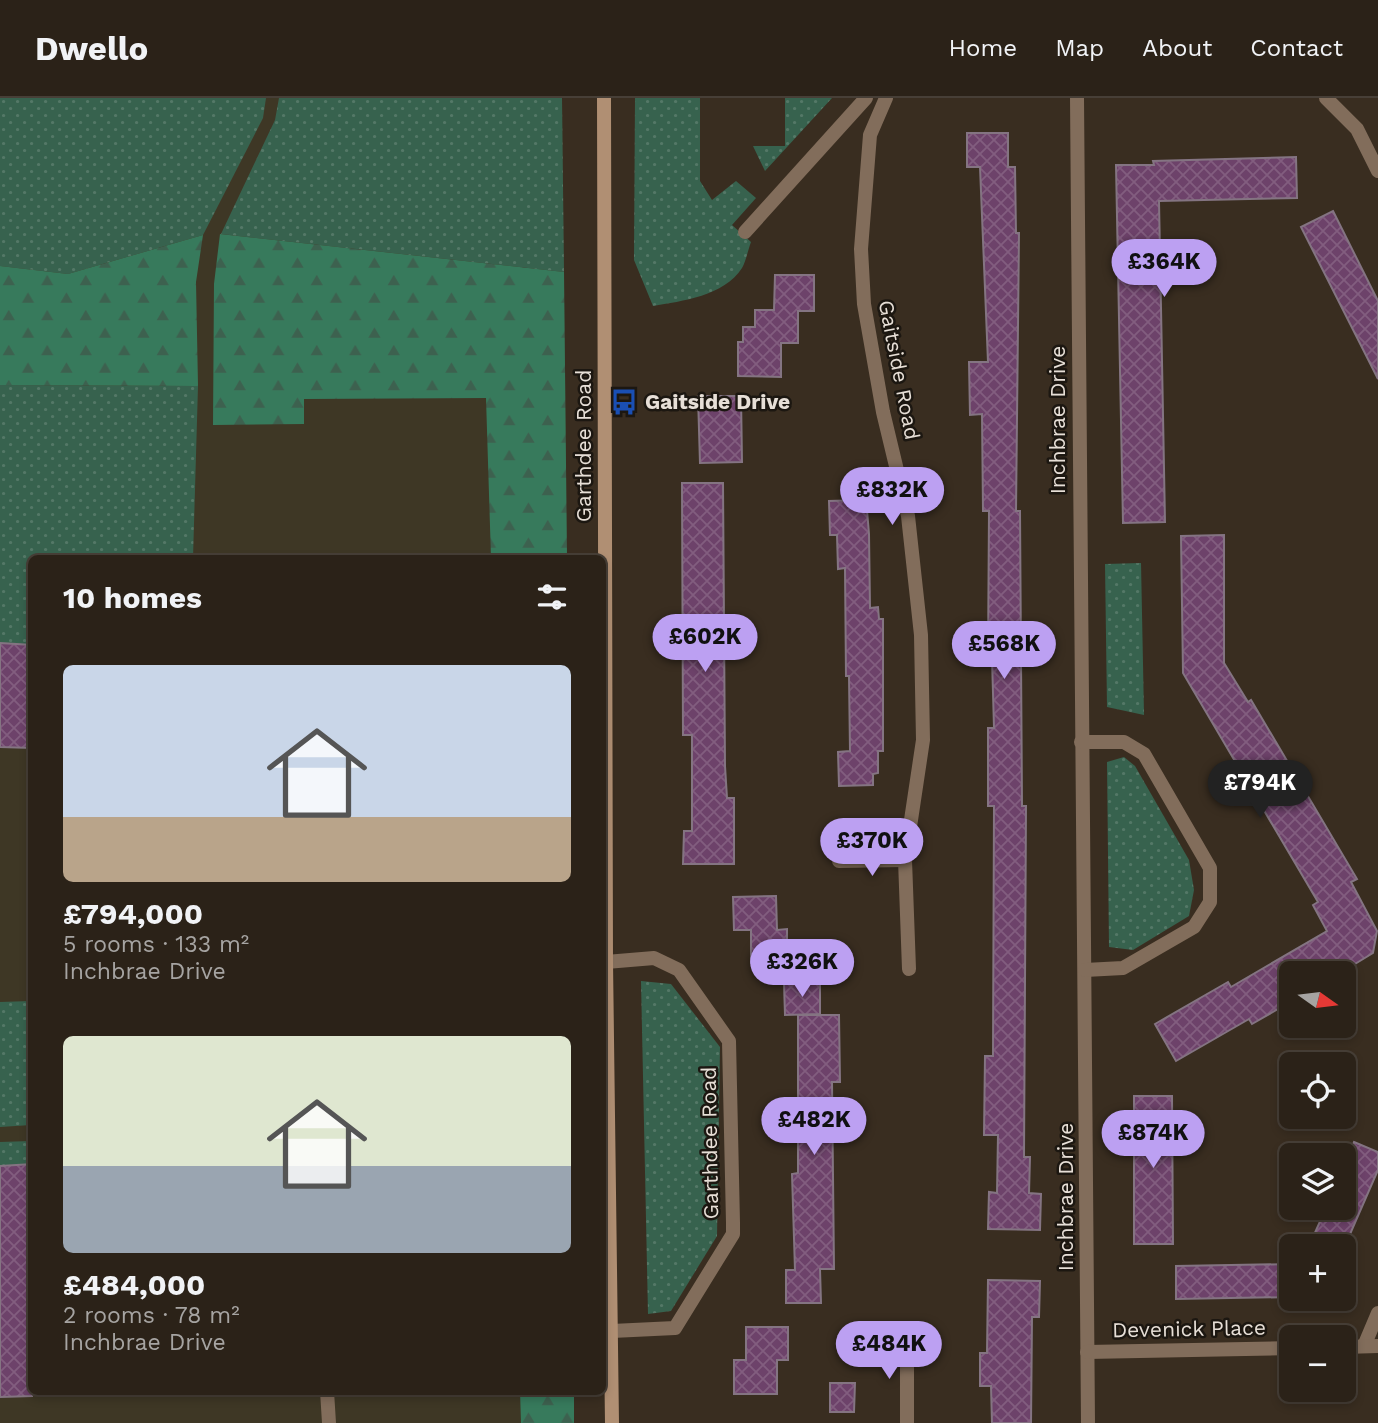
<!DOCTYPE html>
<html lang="en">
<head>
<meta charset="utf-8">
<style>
  :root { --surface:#2b2218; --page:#372f25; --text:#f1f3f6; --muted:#a6a4a2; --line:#473f37; --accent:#bca0f2 }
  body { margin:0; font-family:"Work Sans",sans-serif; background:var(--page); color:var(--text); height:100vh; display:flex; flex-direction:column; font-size:26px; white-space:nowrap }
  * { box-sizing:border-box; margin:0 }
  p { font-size:23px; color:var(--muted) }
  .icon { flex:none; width:38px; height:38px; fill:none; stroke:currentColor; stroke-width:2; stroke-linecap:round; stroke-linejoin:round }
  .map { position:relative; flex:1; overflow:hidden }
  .panel { position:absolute; left:28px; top:457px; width:578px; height:840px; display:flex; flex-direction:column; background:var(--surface); border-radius:10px; box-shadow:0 4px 10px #0003,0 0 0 2px var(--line) }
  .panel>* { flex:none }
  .needle { width:46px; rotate:104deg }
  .controls { position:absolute; left:1279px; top:863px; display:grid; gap:14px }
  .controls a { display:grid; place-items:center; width:77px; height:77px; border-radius:10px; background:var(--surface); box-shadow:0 4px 10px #0003,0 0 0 2px var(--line); font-size:35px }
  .price { position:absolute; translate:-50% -60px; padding:0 16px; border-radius:24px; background:var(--accent); color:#111; font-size:23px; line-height:46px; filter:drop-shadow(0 2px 4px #0008) }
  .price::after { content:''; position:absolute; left:50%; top:42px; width:21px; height:16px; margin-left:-10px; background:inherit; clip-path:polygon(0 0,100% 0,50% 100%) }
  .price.active { background:#222; color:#fff }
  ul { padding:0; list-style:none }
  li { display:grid; align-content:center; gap:14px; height:371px; padding:0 35px }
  li span { display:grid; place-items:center; height:217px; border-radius:10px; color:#555 }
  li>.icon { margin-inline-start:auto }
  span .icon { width:126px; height:126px; fill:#fffc; stroke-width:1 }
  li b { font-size:30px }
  h2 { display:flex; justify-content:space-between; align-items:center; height:84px; padding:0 35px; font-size:30px }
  header { display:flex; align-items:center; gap:42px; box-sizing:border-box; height:98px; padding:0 35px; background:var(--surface); border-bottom:2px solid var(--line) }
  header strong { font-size:33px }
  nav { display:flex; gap:38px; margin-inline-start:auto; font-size:24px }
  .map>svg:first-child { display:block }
  .education { fill:#3e3725 }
  .green { fill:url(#green-dots) }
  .forest { fill:url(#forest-firs) }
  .building { fill:url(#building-cross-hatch); stroke:#847482; stroke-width:2 }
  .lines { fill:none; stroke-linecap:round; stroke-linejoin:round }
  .street { stroke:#826d5b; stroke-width:14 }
  .secondary { stroke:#b08f73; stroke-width:14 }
  .labels { text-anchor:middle; stroke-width:5; stroke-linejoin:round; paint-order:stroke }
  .street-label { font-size:21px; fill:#e7dfd7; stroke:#1c1711 }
  .poi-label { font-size:21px; font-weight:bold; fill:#e7dfd7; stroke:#1c1711; text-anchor:start }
</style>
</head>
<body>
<header>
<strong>Dwello</strong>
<nav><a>Home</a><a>Map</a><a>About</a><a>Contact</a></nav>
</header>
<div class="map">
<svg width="1378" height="1325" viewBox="0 0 1378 1325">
  <defs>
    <pattern id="green-dots" width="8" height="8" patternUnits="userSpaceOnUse" patternTransform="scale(1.75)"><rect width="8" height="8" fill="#37624e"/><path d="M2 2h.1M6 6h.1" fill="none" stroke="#547867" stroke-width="1.8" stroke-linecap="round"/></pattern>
    <pattern id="forest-firs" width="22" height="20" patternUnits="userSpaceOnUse" patternTransform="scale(1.75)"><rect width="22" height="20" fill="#377a5c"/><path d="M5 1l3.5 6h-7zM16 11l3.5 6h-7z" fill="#3d614f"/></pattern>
    <pattern id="building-cross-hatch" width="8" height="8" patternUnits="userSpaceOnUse" patternTransform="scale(1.75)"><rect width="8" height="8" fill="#6d426a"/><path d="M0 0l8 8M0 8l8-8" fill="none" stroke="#825d7f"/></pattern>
  </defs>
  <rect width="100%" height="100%" fill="#392d20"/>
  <!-- education -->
  <polygon class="education" points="0,0 562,0 567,460 32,460 32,1293 574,1293 574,1325 0,1325"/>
  <!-- green -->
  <g class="green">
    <polygon points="0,0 266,0 263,20 203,137 68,176 0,168"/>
    <polygon points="279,0 562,0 564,174 221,136 275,22"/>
    <path d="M635 0H700V83L712 102 736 83 756 100 732 127 751 144C748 152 746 163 742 170 724 198 682 203 653 208L634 162Z"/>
    <polygon points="785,0 832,0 765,73 753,48 785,48"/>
    <polygon points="0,287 198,288 193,460 32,460 31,547 0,545"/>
    <polygon points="1141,465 1144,617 1107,609 1105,466"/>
    <polygon points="1124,659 1135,668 1189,762 1194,792 1189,818 1133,852 1109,849 1107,664"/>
    <polygon points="641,883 671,886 720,949 717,1138 671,1213 648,1216"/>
    <polygon points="31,903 31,1027 0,1029 0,904"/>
    <polygon points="31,1043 31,1066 0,1068 0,1044"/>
  </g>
  <!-- forest -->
  <g class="forest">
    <polygon points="220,136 564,174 567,460 491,460 486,300 304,301 304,326 213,327 214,186"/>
    <polygon points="203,137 196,184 198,288 0,287 0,168 68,176"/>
    <polygon points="520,1293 574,1293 574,1325 521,1325"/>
  </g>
  <!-- building -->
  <g class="building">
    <polygon points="967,35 1008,35 1008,69 1015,69 1016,135 1019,135 1016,413 1020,413 1022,708 1026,708 1024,1059 1030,1059 1029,1095 1041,1096 1040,1132 988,1131 989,1094 997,1095 998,1037 984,1037 985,958 993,958 994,708 988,708 988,630 994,630 993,595 992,561 988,561 989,413 983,413 982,316 970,317 969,264 988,264 980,69 967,69"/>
    <polygon points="1296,59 1297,100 1159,103 1165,424 1123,425 1116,67 1154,67 1153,63"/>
    <polygon points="1333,113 1378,203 1378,281 1301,129"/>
    <polygon points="775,177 814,177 814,213 798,213 798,245 781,245 781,279 738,278 738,244 743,244 743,229 755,229 755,212 774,212"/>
    <polygon points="698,298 741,298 742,364 700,365"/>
    <polygon points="682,385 723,385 725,668 727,700 734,700 734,766 683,766 684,733 692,733 692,637 683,637"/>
    <polygon points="862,402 863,413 867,412 869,436 870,510 878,509 879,521 883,521 883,653 878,653 878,675 873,676 873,687 839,688 838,654 850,653 849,578 846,578 845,470 838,471 837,437 830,437 829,403"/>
    <polygon points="1224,437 1224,565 1248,604 1251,602 1357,781 1351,784 1377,833 1373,855 1340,875 1292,875 1292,903 1252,926 1249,921 1176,963 1155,926 1228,884 1231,889 1327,833 1313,807 1318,804 1183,575 1181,438"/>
    <polygon points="0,545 32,547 32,650 0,649"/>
    <polygon points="776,798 777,832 787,831 787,864 751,865 751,832 734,832 733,799"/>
    <polygon points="784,885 820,885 820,916 785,917"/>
    <polygon points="798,917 839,917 840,984 832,984 834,1171 820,1171 821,1205 786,1205 786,1172 795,1172 792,1076 798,1075"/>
    <polygon points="1134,998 1172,998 1173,1146 1134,1146"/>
    <polygon points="1354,1044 1378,1054 1378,1072 1344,1150 1309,1148 1326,1110 1344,1110 1344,1069"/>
    <polygon points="32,1066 32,1298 0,1299 0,1068"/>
    <polygon points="1292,1166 1292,1199 1176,1201 1176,1168"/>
    <polygon points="988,1182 1040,1183 1039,1219 1032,1219 1031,1325 992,1325 991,1288 980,1288 980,1255 987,1255"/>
    <polygon points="746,1229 788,1229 788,1262 777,1262 777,1296 734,1296 734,1262 746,1262"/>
    <polygon points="830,1285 855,1285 854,1314 830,1314"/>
  </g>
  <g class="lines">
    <!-- street -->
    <g class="street">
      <polyline points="886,0 870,37 861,151 864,206 883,314 908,418 921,537 923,642 905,762 909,871"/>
      <polyline points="1077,0 1088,1325"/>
      <polyline points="1326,0 1357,31 1378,73"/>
      <polyline points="745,134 866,0"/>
      <polyline points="1081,644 1124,644 1144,656 1210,770 1210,804 1194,829 1123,870 1085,872"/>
      <polyline points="839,763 905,762"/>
      <polyline points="606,864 654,860 679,872 729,943 733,1125 733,1136 675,1230 612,1233"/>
      <polyline points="1364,1248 1378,1215"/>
      <polyline points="1344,1249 1378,1248"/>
      <polyline points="1087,1254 1292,1250"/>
      <polyline points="327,1293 329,1325"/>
      <polyline points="907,1325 907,1242"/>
    </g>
    <!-- secondary -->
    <polyline class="secondary" points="604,0 606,864 612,1325"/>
  </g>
  <!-- icons -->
  <defs>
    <g id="bus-bare" transform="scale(2.1)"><path d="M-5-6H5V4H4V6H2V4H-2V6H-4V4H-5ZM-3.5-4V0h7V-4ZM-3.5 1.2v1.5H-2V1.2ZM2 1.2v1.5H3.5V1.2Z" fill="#1a4fb4" stroke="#1c1711" stroke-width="2.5" paint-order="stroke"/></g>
  </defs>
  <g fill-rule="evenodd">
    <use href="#bus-bare" x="624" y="304"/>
  </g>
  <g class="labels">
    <!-- street labels -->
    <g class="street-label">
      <text transform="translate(899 272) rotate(79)" y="7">Gaitside Road</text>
      <text transform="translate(1058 322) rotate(-90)" y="7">Inchbrae Drive</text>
      <text transform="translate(584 348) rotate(-90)" y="7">Garthdee Road</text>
      <text transform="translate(710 1045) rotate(-91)" y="7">Garthdee Road</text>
      <text transform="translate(1066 1099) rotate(-90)" y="7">Inchbrae Drive</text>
      <text transform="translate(1189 1231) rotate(-1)" y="7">Devenick Place</text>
    </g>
    <!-- poi labels -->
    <g class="poi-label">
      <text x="645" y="311">Gaitside Drive</text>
    </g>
  </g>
</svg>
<div class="controls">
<a><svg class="needle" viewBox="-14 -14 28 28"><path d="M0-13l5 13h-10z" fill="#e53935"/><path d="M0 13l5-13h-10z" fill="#a6a4a2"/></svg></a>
<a><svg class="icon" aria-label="locate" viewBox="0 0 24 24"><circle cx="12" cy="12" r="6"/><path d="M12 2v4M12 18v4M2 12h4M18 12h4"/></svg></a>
<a><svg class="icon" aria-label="layers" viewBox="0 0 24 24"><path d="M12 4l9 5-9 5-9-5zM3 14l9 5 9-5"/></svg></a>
<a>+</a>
<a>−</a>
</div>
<b class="price" style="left:1164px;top:201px">£364K</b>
<b class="price" style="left:892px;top:429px">£832K</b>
<b class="price" style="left:705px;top:576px">£602K</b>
<b class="price" style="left:1004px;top:583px">£568K</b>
<b class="price active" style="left:1260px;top:722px">£794K</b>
<b class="price" style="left:872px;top:780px">£370K</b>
<b class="price" style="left:802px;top:901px">£326K</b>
<b class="price" style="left:814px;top:1059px">£482K</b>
<b class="price" style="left:1153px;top:1072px">£874K</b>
<b class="price" style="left:889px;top:1283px">£484K</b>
<section class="panel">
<h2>10 homes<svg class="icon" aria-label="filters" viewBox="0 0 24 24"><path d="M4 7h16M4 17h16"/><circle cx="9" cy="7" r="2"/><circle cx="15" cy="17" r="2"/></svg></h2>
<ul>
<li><span style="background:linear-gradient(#c9d6e8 70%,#b9a48a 0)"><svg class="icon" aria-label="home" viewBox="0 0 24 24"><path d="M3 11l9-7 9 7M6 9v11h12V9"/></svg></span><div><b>£794,000</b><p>5 rooms · 133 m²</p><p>Inchbrae Drive</p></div></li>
<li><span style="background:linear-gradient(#dfe7d0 60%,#9aa5b1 0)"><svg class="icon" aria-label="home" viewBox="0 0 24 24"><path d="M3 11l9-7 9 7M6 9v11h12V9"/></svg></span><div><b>£484,000</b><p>2 rooms · 78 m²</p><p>Inchbrae Drive</p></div></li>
</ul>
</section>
</div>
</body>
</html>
